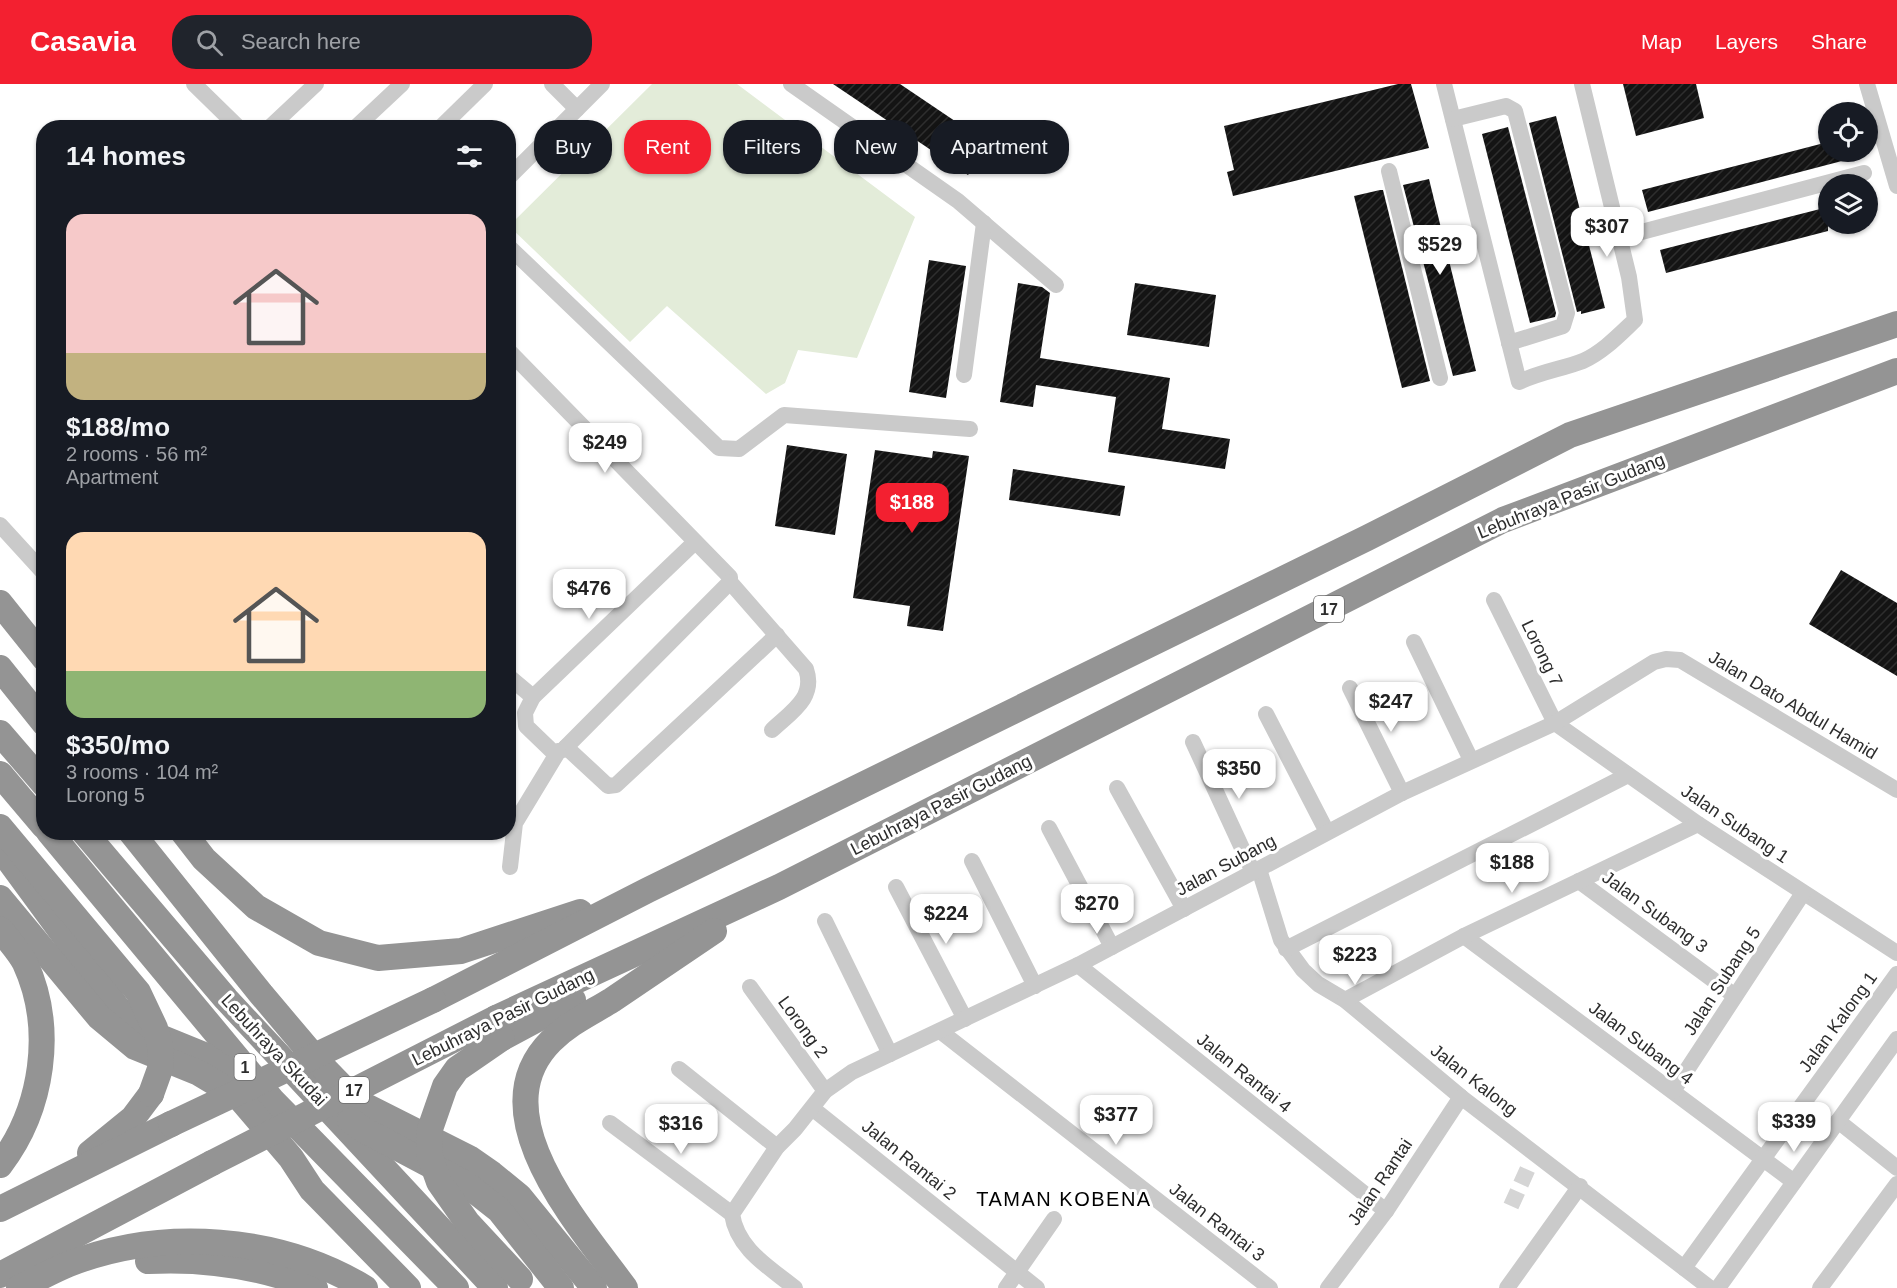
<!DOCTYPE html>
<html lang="en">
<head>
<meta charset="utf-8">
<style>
  :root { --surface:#171b24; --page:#20242c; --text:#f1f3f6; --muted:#9ea1a6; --accent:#f32030 }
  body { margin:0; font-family:Helvetica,sans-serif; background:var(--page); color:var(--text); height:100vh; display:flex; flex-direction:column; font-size:22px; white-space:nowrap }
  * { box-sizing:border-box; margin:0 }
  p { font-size:20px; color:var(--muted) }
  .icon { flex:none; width:33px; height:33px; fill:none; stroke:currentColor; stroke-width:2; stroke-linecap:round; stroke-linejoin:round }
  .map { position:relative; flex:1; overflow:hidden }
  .sheet { position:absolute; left:36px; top:36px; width:480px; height:720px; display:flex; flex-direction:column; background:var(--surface); border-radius:24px; box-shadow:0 2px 4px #0004 }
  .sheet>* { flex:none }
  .top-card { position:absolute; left:534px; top:36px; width:570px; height:54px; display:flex; gap:12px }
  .controls { position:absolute; left:1818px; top:18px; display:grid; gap:12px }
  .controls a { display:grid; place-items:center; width:60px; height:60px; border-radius:50%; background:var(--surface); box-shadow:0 2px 4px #0004; font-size:30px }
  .price { position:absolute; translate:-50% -51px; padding:0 14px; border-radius:12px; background:#fff; color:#222; font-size:20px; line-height:39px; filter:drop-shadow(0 2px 3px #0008) }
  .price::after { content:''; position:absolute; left:50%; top:36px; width:18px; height:14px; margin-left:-9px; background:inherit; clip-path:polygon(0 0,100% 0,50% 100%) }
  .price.selected { background:var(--accent); color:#fff }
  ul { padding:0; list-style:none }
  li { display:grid; align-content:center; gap:12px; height:318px; padding:0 30px }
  li span { display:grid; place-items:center; height:186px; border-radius:18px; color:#555 }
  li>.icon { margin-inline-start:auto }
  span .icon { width:108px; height:108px; fill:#fffc; stroke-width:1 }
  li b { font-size:26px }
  h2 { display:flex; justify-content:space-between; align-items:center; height:72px; padding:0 30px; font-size:26px }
  .pill { padding:0 21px; border-radius:24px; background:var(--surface); box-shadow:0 2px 4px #0004; font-size:21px; line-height:54px }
  .pill.selected { background:var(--accent); color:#fff }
  header { display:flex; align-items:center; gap:36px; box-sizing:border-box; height:84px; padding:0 30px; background:var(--accent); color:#fff }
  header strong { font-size:28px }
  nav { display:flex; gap:33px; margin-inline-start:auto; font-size:21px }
  .search { width:420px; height:54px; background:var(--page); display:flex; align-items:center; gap:15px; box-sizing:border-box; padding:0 21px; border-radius:24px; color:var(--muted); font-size:22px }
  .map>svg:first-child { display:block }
  .pitch { fill:#e3ecd9 }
  .building { fill:url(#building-hatch) }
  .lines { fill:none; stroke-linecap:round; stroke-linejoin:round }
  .minor-tunnel { stroke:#d5d5d5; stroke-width:16; stroke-dasharray:16 8; stroke-linecap:butt }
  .minor { stroke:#cacaca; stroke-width:16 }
  .highway { stroke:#949494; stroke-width:26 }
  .highway-bridge { stroke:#949494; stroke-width:26 }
  .labels { text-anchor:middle; stroke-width:6; stroke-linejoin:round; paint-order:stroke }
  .shield { fill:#fff; stroke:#6c6c6c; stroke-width:1.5 }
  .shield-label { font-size:16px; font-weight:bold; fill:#2d2d2d }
  .street-label { font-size:18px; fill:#2d2d2d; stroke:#fff }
  .neighbourhood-label { font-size:20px; letter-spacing:1.5px; fill:#000; stroke:#fff }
</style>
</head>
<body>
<header>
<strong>Casavia</strong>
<div class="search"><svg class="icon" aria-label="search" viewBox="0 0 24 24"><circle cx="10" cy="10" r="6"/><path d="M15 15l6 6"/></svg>Search here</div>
<nav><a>Map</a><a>Layers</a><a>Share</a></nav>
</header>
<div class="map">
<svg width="1897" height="1204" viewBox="0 0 1897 1204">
  <defs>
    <pattern id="building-hatch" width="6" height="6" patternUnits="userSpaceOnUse" patternTransform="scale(1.5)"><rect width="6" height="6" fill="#141414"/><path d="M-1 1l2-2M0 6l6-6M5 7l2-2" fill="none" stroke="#2e2e2e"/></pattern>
  </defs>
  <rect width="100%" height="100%" fill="#fff"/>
  <!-- pitch -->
  <polygon class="pitch" points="652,0 737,0 915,133 857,274 798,266 785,299 766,310 667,222 630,258 509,142"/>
  <!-- building -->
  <g class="building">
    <polygon points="833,0 900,0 989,60 968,91"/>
    <polygon points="1398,0 1411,0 1429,64 1233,112 1227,88 1234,86 1224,42"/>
    <polygon points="1623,0 1696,0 1704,34 1636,52"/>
    <polygon points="1556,32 1605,224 1581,230 1581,227 1577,228 1529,39"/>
    <polygon points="1508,43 1556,229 1555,233 1530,239 1482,50"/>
    <polygon points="1828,58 1828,68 1860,68 1861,72 1648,128 1642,106"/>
    <polygon points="1429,95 1476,287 1453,292 1403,101"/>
    <polygon points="1380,106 1383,106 1430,297 1402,304 1354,112"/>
    <polygon points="1828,123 1828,147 1666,189 1660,166"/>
    <polygon points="929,176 966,182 946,314 909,308"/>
    <polygon points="1018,199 1042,203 1050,209 1040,274 1170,294 1162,345 1230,355 1225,385 1108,368 1116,313 1036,301 1033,323 1000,318"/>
    <polygon points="1135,199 1216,211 1209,263 1127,251"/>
    <polygon points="787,361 847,370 835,451 775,442"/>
    <polygon points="875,366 932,374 933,367 969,372 943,547 907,542 910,522 853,514"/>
    <polygon points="1013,385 1125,402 1120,432 1009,416"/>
    <polygon points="1841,486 1897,519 1897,592 1809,540"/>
  </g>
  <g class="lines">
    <!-- minor-tunnel -->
    <polyline class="minor-tunnel" points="1511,1122 1529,1082"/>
    <!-- minor -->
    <g class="minor">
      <polyline points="194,0 239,44"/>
      <polyline points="552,0 577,25"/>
      <polyline points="791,0 958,117 1056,201"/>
      <path d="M1444 0 1519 298C1540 288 1562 285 1583 277 1603 268 1619 251 1635 236L1629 193 1582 0"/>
      <polyline points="1867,0 1897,102"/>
      <polyline points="1453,35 1506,22 1515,27 1567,229 1563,242 1509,259"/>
      <polyline points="269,44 316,0"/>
      <polyline points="355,44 402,0"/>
      <polyline points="440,44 485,0"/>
      <polyline points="1389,87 1440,294"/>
      <polyline points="508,94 602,0"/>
      <polyline points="1619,154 1864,89"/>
      <polyline points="508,162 719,364 739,365 784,331 970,345"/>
      <path d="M508 266 730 493V498L806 585C816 614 791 628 772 646"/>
      <polyline points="964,291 984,139"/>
      <polyline points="0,441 44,489"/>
      <polyline points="695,458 533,613 525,629 526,642 553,668 563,666 730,498"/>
      <polyline points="1494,516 1555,639 1698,740 1897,869"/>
      <polyline points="1414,558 1471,676"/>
      <polyline points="508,592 533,613"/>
      <polyline points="1350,604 1402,709"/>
      <polyline points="1266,630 1327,748"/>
      <polyline points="1193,658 1253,788"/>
      <polyline points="566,663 608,702 616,701 777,551"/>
      <polyline points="1117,704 1184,825"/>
      <polyline points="1049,744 1112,863"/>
      <polyline points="972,777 1035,902"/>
      <polyline points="510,783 515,739 558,668"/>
      <polyline points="1259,785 1281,856 1303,886 1318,900 1345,916 1461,1013 1710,1204"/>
      <polyline points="1579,797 1735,912"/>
      <polyline points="896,803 965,935"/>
      <polyline points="825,837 890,970"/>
      <polyline points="1464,852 1794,1098"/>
      <polyline points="1286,865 1628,691"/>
      <polyline points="1078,881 1386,1127"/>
      <polyline points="750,903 825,1007"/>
      <polyline points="1345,916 1464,852 1698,740"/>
      <polyline points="940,947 1270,1204"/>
      <polyline points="679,985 777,1063"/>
      <polyline points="1673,1007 1803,809"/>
      <polyline points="812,1024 1037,1204"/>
      <polyline points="1838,1037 1897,1084"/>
      <polyline points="610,1039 732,1130"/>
      <polyline points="1684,1184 1897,890"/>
      <path d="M795 1204C769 1183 737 1165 732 1130L777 1063 795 1045 825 1007 852 988 1078 881 1402 709 1555 639 1654 578 1666 575 1680 576 1897 706"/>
      <polyline points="1006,1204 1054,1135"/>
      <polyline points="1328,1204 1386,1127 1461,1013"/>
      <polyline points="1507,1204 1580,1102"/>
      <polyline points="1718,1204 1897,955"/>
      <polyline points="1820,1204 1897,1100"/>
    </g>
    <!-- highway -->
    <g class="highway">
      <polyline points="0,519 44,574"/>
      <polyline points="0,584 44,639"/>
      <polyline points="0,649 44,700"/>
      <polyline points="0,690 44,742"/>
      <polyline points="49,748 272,1016 456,1204"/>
      <polyline points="84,748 226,915 495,1204"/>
      <polyline points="131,748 261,910 321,981 356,1017 469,1074 492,1090 519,1112 594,1204"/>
      <polyline points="183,748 204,775 256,823 319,859 378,874 461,867 580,828"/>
      <polyline points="0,764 119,926 150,949 204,971 236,993"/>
      <polyline points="0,814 99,933 135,963 199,989 239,1013 291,1074 312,1106 408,1204"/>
      <path d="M0 845C8 856 19 867 25 879 55 944 43 1025 0 1081"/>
      <polyline points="433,916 648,806 1367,454 1570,351 1897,240"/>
      <polyline points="496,934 779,803 1503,436 1897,287"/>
      <polyline points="502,954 573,916"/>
      <polyline points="350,1036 364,1046 466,1100 499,1126 561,1204"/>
      <polyline points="90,1069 133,1034 151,1010"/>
      <polyline points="0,1125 171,1040"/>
      <path d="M148 1177C205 1174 263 1183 315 1204"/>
      <polyline points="0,1191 212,1079"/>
      <path d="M19 1204C36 1196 52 1187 69 1180 163 1143 279 1152 365 1204"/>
      <path d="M625 1204C580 1142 478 1030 551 957 569 939 591 929 612 916 646 893 680 870 714 847"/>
    </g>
    <!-- highway-bridge -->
    <g class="highway-bridge">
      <polyline points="0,743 138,908 155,944 161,965 160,985 151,1010"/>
      <polyline points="502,954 457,985 445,1002 430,1045 429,1070 439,1098 467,1138 520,1195"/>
      <polyline points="171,1040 433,916"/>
      <polyline points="212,1079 496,934"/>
    </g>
  </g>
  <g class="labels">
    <!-- shield labels -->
    <g class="shield">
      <rect x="1314" y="512" width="30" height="26" rx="4.5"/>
      <rect x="234.5" y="970" width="21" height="26" rx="4.5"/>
      <rect x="339" y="993" width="30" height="26" rx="4.5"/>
    </g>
    <g class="shield-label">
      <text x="1329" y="531">17</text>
      <text x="245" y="989">1</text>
      <text x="354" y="1012">17</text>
    </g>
    <!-- street labels -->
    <g class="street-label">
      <text transform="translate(1571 412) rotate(-22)" y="6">Lebuhraya Pasir Gudang</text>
      <text transform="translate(1542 569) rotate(64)" y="6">Lorong 7</text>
      <text transform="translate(1793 621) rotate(31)" y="6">Jalan Dato Abdul Hamid</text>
      <text transform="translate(941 721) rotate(-27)" y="6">Lebuhraya Pasir Gudang</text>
      <text transform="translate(1735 740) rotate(34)" y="6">Jalan Subang 1</text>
      <text transform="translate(1226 781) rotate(-28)" y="6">Jalan Subang</text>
      <text transform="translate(1655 828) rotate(36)" y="6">Jalan Subang 3</text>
      <text transform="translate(1722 897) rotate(-57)" y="6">Jalan Subang 5</text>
      <text transform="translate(503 933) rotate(-26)" y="6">Lebuhraya Pasir Gudang</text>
      <text transform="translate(1838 938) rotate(-54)" y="6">Jalan Kalong 1</text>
      <text transform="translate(803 943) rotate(54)" y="6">Lorong 2</text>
      <text transform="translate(1641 959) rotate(37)" y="6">Jalan Subang 4</text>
      <text transform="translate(274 966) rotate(47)" y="6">Lebuhraya Skudai</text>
      <text transform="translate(1244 989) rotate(39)" y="6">Jalan Rantai 4</text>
      <text transform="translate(1474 996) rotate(38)" y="6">Jalan Kalong</text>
      <text transform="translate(909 1076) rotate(39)" y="6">Jalan Rantai 2</text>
      <text transform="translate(1380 1098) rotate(-56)" y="6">Jalan Rantai</text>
      <text transform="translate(1217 1138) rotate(38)" y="6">Jalan Rantai 3</text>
    </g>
    <!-- neighbourhood labels -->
    <g class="neighbourhood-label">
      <text x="1064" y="1122">TAMAN KOBENA</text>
    </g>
  </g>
</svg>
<div class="controls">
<a><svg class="icon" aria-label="locate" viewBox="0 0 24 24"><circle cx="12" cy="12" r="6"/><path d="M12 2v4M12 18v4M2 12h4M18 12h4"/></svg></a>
<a><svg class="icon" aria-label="layers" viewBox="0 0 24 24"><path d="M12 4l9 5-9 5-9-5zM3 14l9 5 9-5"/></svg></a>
</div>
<b class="price" style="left:1607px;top:174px">$307</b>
<b class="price" style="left:1440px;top:192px">$529</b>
<b class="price" style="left:605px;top:390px">$249</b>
<b class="price selected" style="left:912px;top:450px">$188</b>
<b class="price" style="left:589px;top:536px">$476</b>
<b class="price" style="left:1391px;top:649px">$247</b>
<b class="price" style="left:1239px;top:716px">$350</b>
<b class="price" style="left:1512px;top:810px">$188</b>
<b class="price" style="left:1097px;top:851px">$270</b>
<b class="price" style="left:946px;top:861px">$224</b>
<b class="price" style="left:1355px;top:902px">$223</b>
<b class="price" style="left:1116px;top:1062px">$377</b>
<b class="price" style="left:1794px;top:1069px">$339</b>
<b class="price" style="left:681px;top:1071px">$316</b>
<div class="top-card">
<a class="pill">Buy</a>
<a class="pill selected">Rent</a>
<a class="pill">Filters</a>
<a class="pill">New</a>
<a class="pill">Apartment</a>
</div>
<section class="sheet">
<h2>14 homes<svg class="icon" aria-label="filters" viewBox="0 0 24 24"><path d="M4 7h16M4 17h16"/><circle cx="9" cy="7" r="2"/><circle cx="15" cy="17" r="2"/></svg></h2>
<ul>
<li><span style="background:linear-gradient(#f6c9c9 75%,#c2b280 0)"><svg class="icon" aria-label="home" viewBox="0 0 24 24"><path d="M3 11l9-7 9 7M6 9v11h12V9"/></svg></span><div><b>$188/mo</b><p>2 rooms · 56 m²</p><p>Apartment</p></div></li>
<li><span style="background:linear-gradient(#ffd9b3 75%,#8fb573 0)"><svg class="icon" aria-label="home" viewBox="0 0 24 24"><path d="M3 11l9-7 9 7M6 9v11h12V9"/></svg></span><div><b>$350/mo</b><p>3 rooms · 104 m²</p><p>Lorong 5</p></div></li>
</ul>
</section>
</div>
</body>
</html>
